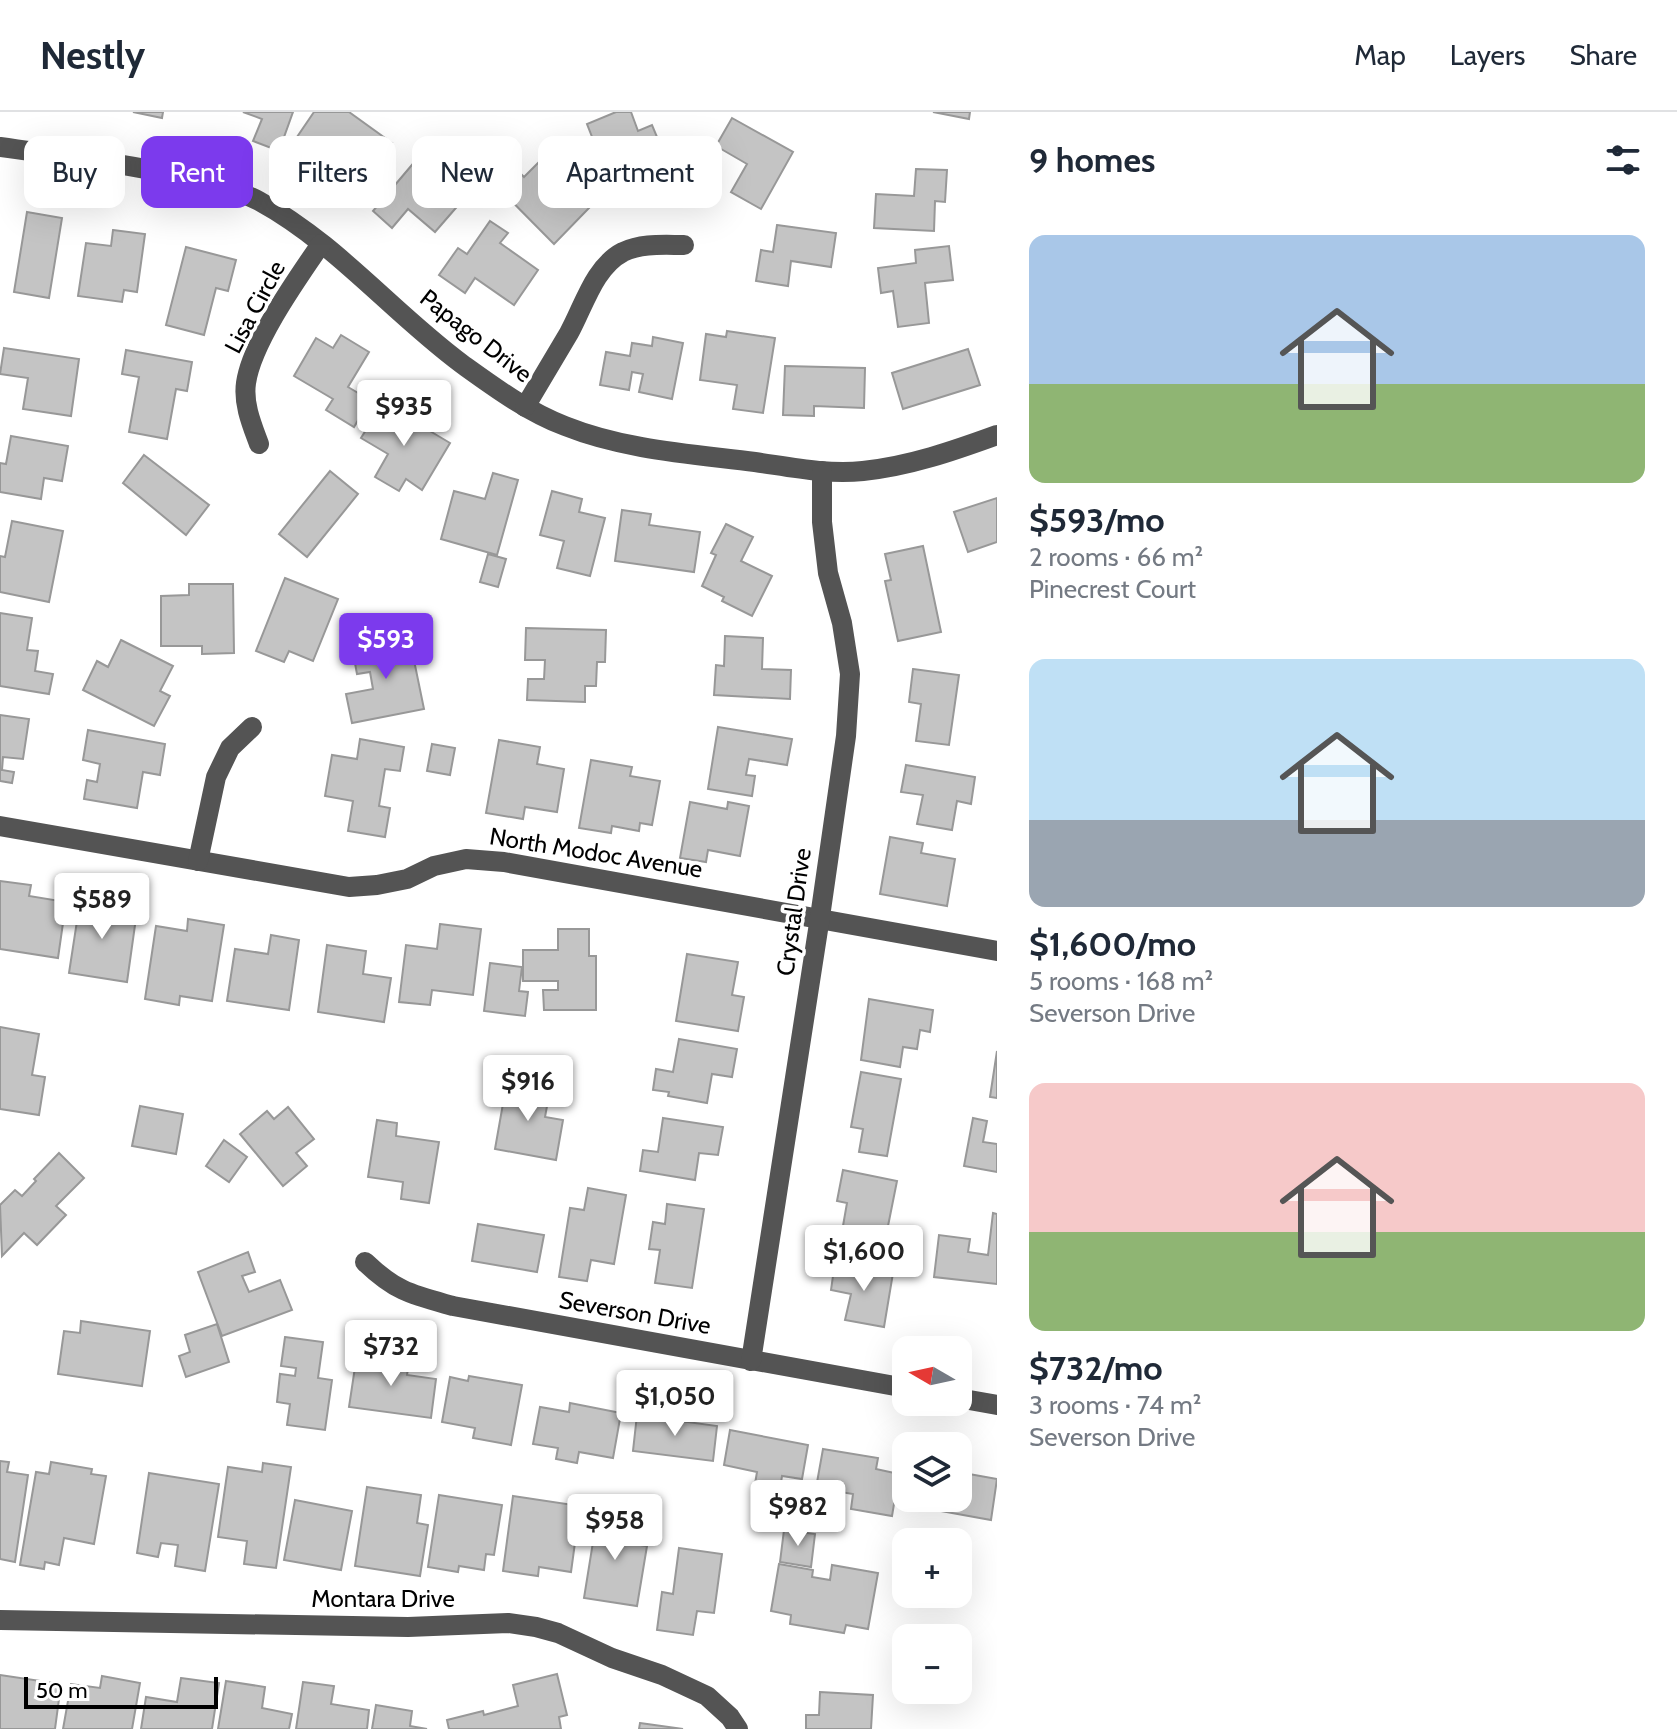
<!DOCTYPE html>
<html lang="en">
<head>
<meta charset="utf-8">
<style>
  :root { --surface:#fff; --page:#f2f2f3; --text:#1f2937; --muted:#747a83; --line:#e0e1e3; --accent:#7c3aed }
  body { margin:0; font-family:Cabin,sans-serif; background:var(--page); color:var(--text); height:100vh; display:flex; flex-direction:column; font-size:30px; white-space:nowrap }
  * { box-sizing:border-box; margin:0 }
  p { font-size:26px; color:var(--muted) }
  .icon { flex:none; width:44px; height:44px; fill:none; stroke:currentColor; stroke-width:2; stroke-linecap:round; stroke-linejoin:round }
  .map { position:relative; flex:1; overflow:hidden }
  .details { display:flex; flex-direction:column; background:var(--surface); width:680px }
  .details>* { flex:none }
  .hud { position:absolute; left:24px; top:24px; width:760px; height:72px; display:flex; gap:16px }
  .needle { width:52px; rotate:279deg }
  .controls { position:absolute; left:892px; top:1224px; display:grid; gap:16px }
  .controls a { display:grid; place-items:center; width:80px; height:80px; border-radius:16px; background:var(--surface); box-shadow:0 8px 32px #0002; font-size:40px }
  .scale { position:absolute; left:24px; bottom:20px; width:194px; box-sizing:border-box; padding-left:8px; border:4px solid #000; border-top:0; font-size:22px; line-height:28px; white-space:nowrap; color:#000; -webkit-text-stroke:6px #fff; paint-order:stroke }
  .price { position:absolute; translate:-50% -68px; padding:0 18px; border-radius:8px; background:#fff; color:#222; font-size:26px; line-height:52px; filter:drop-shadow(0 2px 4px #0008) }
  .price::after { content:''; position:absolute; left:50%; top:48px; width:24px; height:18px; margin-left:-12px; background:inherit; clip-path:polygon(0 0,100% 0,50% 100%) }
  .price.current { background:var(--accent); color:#fff }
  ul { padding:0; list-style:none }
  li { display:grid; align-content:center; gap:16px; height:424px; padding:0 32px }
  li span { display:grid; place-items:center; height:248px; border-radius:16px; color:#555 }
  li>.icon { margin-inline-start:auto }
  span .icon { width:144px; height:144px; fill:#fffc; stroke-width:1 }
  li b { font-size:34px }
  h2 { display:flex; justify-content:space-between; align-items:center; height:96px; padding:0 32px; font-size:34px }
  .chip { padding:0 28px; border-radius:16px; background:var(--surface); box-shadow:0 8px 32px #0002; font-size:28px; line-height:72px }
  .chip.current { background:var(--accent); color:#fff }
  header { display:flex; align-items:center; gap:48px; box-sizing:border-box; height:112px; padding:0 40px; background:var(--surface); border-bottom:2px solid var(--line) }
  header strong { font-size:38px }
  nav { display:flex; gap:44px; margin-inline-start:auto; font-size:28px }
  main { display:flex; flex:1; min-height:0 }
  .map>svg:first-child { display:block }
  .building { fill:#c4c4c4; stroke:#989898; stroke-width:2 }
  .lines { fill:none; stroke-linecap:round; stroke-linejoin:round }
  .minor { stroke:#545454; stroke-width:20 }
  .labels { text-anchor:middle; stroke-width:7; stroke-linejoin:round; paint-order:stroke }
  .street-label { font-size:24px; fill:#000; stroke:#fff }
</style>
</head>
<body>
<header>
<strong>Nestly</strong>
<nav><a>Map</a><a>Layers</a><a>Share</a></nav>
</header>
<main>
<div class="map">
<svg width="997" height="1617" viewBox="0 0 997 1617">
  <rect width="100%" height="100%" fill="#fff"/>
  <!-- building -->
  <g class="building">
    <polygon points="133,0 163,0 162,6"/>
    <polygon points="243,0 293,0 279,39 253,29 262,7"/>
    <polygon points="314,0 349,0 392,31 369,65 328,35 322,43 297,25"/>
    <polygon points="616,0 631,0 638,19 652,13 670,56 635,70 629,54 607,63 587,12"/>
    <polygon points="933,0 970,0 969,7"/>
    <polygon points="732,6 793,40 761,97 731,80 747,52 716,34"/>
    <polygon points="486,27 524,65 542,47 590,95 554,132 468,45"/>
    <polygon points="422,41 449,64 441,73 461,90 435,120 408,97 392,116 373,99"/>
    <polygon points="916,57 947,58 945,90 935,89 934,119 874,116 876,82 914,84"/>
    <polygon points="27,100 62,106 49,186 14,180"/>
    <polygon points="490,109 508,121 500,131 538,158 514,193 475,166 465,181 439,163 458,136 467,142"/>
    <polygon points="777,113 836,121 831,155 791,149 788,174 756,169 761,138 773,140"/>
    <polygon points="113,118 145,122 137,180 124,178 122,190 78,184 86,131 111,134"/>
    <polygon points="949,134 953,168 925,171 929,211 898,215 893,179 881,181 878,156 916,151 915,138"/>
    <polygon points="186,135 236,148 228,179 216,176 204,223 166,213"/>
    <polygon points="727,219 775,226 763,301 733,297 737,273 700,268 706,222 726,225"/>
    <polygon points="341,223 369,240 348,275 370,288 354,315 326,298 333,287 294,264 316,226 333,236"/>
    <polygon points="653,225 683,231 672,287 639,280 643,262 632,260 629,278 600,273 606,240 630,244 632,231 652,234"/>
    <polygon points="4,236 79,247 71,304 23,297 28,266 0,262"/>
    <polygon points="968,237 980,273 903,297 892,261"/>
    <polygon points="126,238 192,250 187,279 176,277 167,327 129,320 139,265 122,262"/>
    <polygon points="785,254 865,256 864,296 814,294 814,304 783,303"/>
    <polygon points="383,291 450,331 422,378 406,367 399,379 375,365 388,342 361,326"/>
    <polygon points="11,324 68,334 62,369 44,366 41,387 0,380 0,351 6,352"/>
    <polygon points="144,343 209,393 186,423 123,371"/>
    <polygon points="330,359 358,382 307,445 279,422"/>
    <polygon points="493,361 518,368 497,443 441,427 454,379 485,387"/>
    <polygon points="552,379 582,387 579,400 605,406 590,464 557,456 564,429 540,423"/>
    <polygon points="997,386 997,430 968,440 954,400"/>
    <polygon points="622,398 651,402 649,413 700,420 694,460 615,449"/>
    <polygon points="12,409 63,419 49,490 0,480 0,444 5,445"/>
    <polygon points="726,412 753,425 741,449 772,464 752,504 722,489 724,485 702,474 716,443 711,441"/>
    <polygon points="923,434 941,520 898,529 885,469 891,468 885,442"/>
    <polygon points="488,442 506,447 498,475 480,470"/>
    <polygon points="285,466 338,487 313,549 289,539 284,550 256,539"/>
    <polygon points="189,472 233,472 234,541 202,542 202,534 161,534 161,484 189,483"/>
    <polygon points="0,501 32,506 27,538 38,539 35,559 53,562 49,582 0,574"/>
    <polygon points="526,516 606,518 605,550 597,550 596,574 585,574 585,590 527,588 528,567 544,567 545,548 525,548"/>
    <polygon points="409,524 424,597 352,611 346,582 373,577 370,560 357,562 352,535"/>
    <polygon points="725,524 763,526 762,557 791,558 790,587 714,583 716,553 724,554"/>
    <polygon points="121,528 173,554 160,579 170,584 154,614 83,578 97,549 108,555"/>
    <polygon points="913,557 959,563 949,633 916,629 921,592 909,590"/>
    <polygon points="0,603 29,607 23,647 3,645 2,658 14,660 12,671 0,669"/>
    <polygon points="718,615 792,627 787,653 749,647 746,663 755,664 752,684 708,677"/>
    <polygon points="88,618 165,632 160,663 143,660 137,696 84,687 87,668 97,670 100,652 83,648"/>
    <polygon points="360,627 404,635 400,659 385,657 379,694 390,696 385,725 348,719 353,689 325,684 332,643 357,647"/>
    <polygon points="499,628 540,635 537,652 564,657 557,700 525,695 523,707 486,701"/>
    <polygon points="432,632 455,636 450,663 427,659"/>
    <polygon points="591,648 632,655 630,664 660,669 652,713 640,711 639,719 612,714 611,721 579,716"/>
    <polygon points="906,653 975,665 971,692 957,689 952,718 917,712 923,683 901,680"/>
    <polygon points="690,690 727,697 728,690 749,694 740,744 708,738 706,750 680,746"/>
    <polygon points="890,725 923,731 921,741 955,747 947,794 880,782"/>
    <polygon points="0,769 31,773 29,784 66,790 58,846 0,837"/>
    <polygon points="81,783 111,787 109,802 136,806 127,870 69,861"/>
    <polygon points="188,807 224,813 212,889 180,884 179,893 145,887 156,814 187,819"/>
    <polygon points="440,812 481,817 473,883 432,878 430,893 399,890 406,833 437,837"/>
    <polygon points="558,817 589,817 589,844 596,844 596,898 544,898 543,878 558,878 558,869 523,869 523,838 558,838"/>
    <polygon points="271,823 299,828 289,898 227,889 235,837 268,842"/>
    <polygon points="327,833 366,839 363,862 391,866 384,910 318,900"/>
    <polygon points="687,842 738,850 732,883 744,885 738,919 676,909"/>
    <polygon points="490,851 522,855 519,879 528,880 525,904 484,899"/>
    <polygon points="869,887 933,898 930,920 920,918 917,937 903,935 900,955 861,948"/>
    <polygon points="0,915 39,922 32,963 45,965 39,1003 0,997"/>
    <polygon points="679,927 737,937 732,965 712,962 707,991 668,984 669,980 653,978 656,957 673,960"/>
    <polygon points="997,939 997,986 990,985"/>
    <polygon points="861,960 901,967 887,1044 859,1040 863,1017 851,1015"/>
    <polygon points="507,969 550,978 545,1005 563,1008 556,1048 495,1037"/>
    <polygon points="140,994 183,1002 176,1042 132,1034"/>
    <polygon points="288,995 314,1027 296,1041 307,1054 283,1074 240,1022 267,999 274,1007"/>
    <polygon points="663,1006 723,1015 718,1043 699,1041 695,1068 640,1059 643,1038 658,1040"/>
    <polygon points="973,1006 987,1009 983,1030 997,1032 997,1060 964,1054"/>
    <polygon points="377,1008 397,1011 396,1024 439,1030 429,1091 401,1087 403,1070 368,1065"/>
    <polygon points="224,1028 247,1045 229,1070 206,1054"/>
    <polygon points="59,1041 84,1066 56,1094 66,1103 37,1133 24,1121 2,1144 0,1093 15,1078 22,1084 36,1069 34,1067"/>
    <polygon points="843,1058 897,1069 883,1139 840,1131 847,1091 837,1089"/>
    <polygon points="588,1076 626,1083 614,1152 591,1148 587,1169 559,1165 570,1096 584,1098"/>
    <polygon points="667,1092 704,1097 692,1176 655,1171 660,1138 649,1137 653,1110 665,1112"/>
    <polygon points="993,1101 997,1102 997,1172 934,1165 939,1123 970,1127 968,1140 988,1143"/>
    <polygon points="478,1112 544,1123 537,1160 472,1149"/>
    <polygon points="248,1140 255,1160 242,1164 249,1180 280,1168 292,1198 222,1224 198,1160"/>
    <polygon points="835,1150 893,1161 884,1215 845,1208 851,1182 831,1178"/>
    <polygon points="81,1209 150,1219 142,1274 58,1262 64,1219 80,1221"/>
    <polygon points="217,1212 229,1250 186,1265 179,1244 190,1240 185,1223"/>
    <polygon points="285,1225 323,1230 318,1266 332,1268 325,1318 287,1313 290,1292 277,1290 280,1262 295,1264 296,1256 281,1254"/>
    <polygon points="357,1242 409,1250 407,1263 436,1267 431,1306 349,1295"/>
    <polygon points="469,1264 522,1273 511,1333 473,1326 475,1316 442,1310 450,1265 468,1269"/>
    <polygon points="570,1291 621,1301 613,1346 579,1340 577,1351 556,1347 558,1336 533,1332 540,1295 569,1300"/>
    <polygon points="637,1303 717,1314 713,1349 633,1339"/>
    <polygon points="730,1318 808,1333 802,1367 782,1364 780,1377 755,1372 757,1360 724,1353"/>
    <polygon points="823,1337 878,1346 876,1357 899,1362 892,1404 851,1397 853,1382 816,1376"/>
    <polygon points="0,1349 9,1350 7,1360 28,1363 15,1450 0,1447"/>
    <polygon points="51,1350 92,1357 91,1362 106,1364 94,1432 64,1426 59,1453 45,1450 44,1457 20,1453 36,1360 49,1362"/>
    <polygon points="263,1351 291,1355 276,1456 244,1452 247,1429 218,1425 228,1355 262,1360"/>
    <polygon points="958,1360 997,1367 991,1408 913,1394 914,1386 958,1386"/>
    <polygon points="149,1361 219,1372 205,1459 175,1454 178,1433 161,1431 158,1445 137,1441"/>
    <polygon points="367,1375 421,1383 417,1411 428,1413 420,1464 355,1454"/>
    <polygon points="439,1383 502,1393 494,1443 486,1442 484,1458 459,1454 458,1460 428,1455"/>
    <polygon points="513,1384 580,1394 571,1460 539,1455 538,1464 503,1459"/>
    <polygon points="295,1388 352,1399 341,1458 284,1448"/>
    <polygon points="598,1399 631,1404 627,1431 647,1434 637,1494 584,1486"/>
    <polygon points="784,1418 815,1422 811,1455 780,1450"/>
    <polygon points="679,1436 722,1442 714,1501 697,1499 693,1523 657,1518 662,1480 673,1482"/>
    <polygon points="779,1452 813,1458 812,1465 830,1468 832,1453 878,1461 868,1517 846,1513 844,1521 790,1512 791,1503 771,1499"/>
    <polygon points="557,1562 567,1603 559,1605 561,1617 449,1617 447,1608 483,1599 484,1603 518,1594 513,1573"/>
    <polygon points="0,1563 61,1572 55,1617 0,1617"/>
    <polygon points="102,1564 140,1571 132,1617 63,1617 71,1572 100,1576"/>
    <polygon points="181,1566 219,1571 212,1617 141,1617 146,1585 177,1590"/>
    <polygon points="226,1569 265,1575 262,1596 292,1602 289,1617 218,1617"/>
    <polygon points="303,1570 334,1574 331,1592 369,1598 367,1617 296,1617"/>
    <polygon points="820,1580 873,1583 871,1617 806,1617 806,1603 819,1603"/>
    <polygon points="376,1593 412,1599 410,1614 427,1617 372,1617"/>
    <polygon points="640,1611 683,1617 639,1617"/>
  </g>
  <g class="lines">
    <!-- minor -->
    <g class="minor">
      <path d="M0 35C62 44 124 51 185 65 210 71 236 77 259 89 336 131 393 201 462 252 494 275 528 300 565 314 625 338 692 342 755 350 790 355 828 363 863 359 910 354 953 339 997 323"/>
      <path d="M525 295C540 270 555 245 569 221 584 194 594 155 623 140 642 131 663 133 684 133"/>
      <path d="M259 332C252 313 243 292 246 271 252 230 297 167 321 132"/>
      <polyline points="0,714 349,775 377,773 407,767 434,754 466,747 504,750 997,839"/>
      <polyline points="198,749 216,665 230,636 252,615"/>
      <path d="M365 1150C396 1180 413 1183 453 1194L906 1276"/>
      <polyline points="751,1249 820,805 846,624 850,562 842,511 828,461 822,410 822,359"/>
      <polyline points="958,1286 997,1293"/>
      <polyline points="0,1508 408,1515 508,1511 536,1515 558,1521 612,1546 662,1563 707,1584 730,1605 738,1617"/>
    </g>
  </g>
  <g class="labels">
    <!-- street labels -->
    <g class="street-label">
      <text transform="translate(255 195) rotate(-62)" y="8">Lisa Circle</text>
      <text transform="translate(476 224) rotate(38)" y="8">Papago Drive</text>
      <text transform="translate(596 741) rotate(9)" y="8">North Modoc Avenue</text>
      <text transform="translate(794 800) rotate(-82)" y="8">Crystal Drive</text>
      <text transform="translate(635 1201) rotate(10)" y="8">Severson Drive</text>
      <text x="383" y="1495">Montara Drive</text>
    </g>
  </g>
</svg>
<div class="controls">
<a><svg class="needle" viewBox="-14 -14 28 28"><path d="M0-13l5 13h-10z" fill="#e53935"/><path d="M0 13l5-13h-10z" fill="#747a83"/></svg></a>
<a><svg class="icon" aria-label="layers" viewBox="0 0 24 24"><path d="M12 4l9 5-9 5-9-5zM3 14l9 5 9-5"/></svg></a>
<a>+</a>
<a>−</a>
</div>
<div class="scale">50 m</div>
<b class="price" style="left:404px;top:336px">$935</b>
<b class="price current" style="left:386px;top:569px">$593</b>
<b class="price" style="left:102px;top:829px">$589</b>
<b class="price" style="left:528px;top:1011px">$916</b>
<b class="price" style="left:864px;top:1181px">$1,600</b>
<b class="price" style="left:391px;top:1276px">$732</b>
<b class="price" style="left:675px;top:1326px">$1,050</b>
<b class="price" style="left:798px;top:1436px">$982</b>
<b class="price" style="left:615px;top:1450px">$958</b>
<div class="hud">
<a class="chip">Buy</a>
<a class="chip current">Rent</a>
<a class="chip">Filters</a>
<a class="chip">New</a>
<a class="chip">Apartment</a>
</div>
</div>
<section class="details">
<h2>9 homes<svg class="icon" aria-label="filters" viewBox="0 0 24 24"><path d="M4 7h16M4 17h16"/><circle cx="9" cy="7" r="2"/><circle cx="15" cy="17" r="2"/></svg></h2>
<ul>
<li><span style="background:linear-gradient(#a9c7e8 60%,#8fb573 0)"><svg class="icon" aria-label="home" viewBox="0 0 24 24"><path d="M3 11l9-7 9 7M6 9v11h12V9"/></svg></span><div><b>$593/mo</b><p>2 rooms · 66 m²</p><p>Pinecrest Court</p></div></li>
<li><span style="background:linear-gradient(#bfe0f5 65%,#9aa5b1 0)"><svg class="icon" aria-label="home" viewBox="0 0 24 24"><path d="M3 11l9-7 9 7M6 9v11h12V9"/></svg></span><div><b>$1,600/mo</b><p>5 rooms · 168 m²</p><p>Severson Drive</p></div></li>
<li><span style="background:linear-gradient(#f6c9c9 60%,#8fb573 0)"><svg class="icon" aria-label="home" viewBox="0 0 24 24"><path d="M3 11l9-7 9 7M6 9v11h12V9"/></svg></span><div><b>$732/mo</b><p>3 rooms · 74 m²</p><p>Severson Drive</p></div></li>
</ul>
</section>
</main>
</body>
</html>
